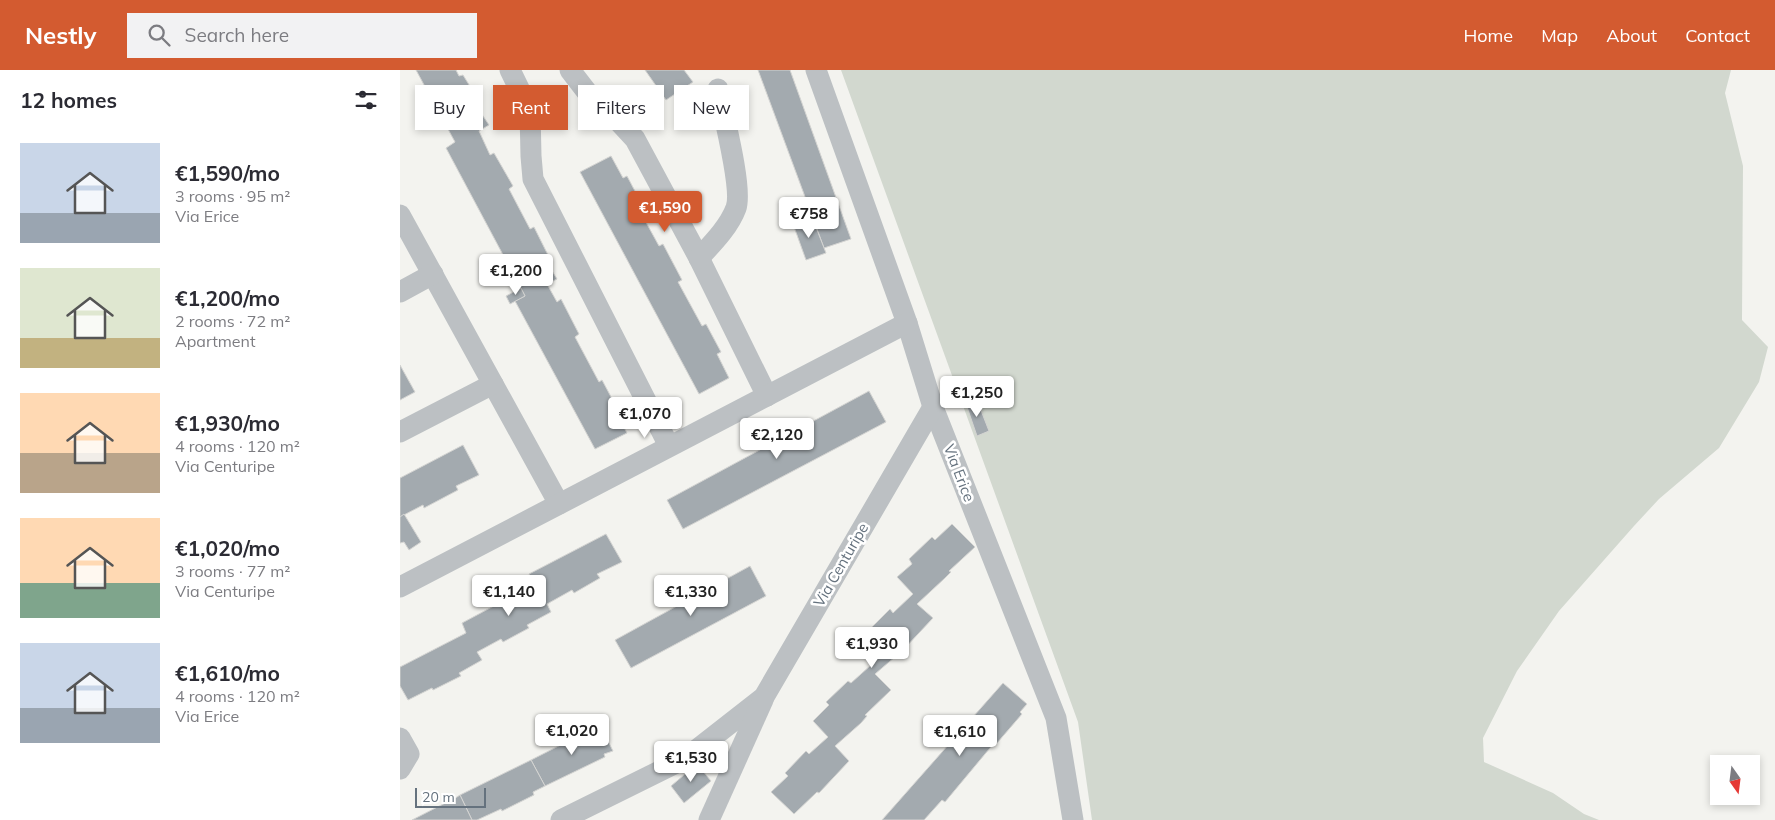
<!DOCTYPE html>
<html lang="en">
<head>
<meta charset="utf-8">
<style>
  :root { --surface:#fff; --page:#f2f2f3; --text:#2b2b33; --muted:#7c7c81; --accent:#d35b30 }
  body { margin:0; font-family:Mulish,sans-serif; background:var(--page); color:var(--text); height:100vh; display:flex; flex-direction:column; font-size:19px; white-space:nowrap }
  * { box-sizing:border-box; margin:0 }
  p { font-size:16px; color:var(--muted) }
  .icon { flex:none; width:28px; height:28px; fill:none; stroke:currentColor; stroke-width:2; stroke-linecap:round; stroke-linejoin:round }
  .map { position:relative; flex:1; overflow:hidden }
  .side { display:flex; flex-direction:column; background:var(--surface); width:400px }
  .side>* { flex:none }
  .hud { position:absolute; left:15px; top:15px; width:475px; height:45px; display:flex; gap:10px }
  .needle { width:32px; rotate:166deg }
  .fabs { position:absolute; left:1310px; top:685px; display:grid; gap:10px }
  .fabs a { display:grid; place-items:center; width:50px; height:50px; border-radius:0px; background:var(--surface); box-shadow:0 2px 8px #0003; font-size:25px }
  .scale { position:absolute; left:15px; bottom:12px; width:71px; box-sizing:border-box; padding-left:5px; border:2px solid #65727e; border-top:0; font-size:14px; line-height:18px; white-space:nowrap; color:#65727e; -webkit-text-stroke:4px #fff; paint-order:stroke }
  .price { position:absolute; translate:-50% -42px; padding:0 11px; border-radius:5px; background:#fff; color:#222; font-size:16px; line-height:32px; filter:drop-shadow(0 1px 2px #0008) }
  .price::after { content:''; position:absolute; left:50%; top:30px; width:15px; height:11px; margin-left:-8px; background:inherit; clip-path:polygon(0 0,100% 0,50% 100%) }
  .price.selected { background:var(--accent); color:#fff }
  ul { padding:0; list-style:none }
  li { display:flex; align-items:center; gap:15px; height:125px; padding:0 20px }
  li span { display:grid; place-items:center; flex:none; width:140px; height:100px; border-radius:0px; color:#555 }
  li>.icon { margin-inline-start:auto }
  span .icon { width:60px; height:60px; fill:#fffc; stroke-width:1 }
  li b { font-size:21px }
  h2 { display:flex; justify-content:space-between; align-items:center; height:60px; padding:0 20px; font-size:21px }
  .pill { padding:0 18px; border-radius:0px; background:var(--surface); box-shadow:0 2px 8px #0003; font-size:18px; line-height:45px }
  .pill.selected { background:var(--accent); color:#fff }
  header { display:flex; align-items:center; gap:30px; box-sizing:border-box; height:70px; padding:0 25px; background:var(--accent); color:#fff }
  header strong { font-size:24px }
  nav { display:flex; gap:28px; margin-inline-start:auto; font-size:18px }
  .search { width:350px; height:45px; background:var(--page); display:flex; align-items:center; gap:12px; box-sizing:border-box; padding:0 18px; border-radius:0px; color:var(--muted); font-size:19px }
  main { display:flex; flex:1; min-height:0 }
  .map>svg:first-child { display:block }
  .green { fill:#d2d8cf }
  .building { fill:#a3aaaf; stroke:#d4d4d2 }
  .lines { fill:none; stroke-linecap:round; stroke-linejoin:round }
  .minor { stroke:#bcc0c3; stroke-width:21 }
  .labels { text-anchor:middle; stroke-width:5; stroke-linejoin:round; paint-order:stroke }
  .street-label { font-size:15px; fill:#65727e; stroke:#fff }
</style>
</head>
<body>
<header>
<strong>Nestly</strong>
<div class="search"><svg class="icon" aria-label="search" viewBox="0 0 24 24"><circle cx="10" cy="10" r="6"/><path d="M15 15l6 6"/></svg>Search here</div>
<nav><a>Home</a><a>Map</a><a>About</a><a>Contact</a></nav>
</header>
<main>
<section class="side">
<h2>12 homes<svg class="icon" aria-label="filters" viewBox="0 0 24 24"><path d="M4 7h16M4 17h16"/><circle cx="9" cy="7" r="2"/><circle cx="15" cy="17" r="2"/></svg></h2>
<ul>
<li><span style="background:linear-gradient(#c9d6e8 70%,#9aa5b1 0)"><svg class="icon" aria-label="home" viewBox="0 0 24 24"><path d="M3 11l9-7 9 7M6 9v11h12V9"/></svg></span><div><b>€1,590/mo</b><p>3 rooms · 95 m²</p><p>Via Erice</p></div></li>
<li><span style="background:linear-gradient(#dfe7d0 70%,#c2b280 0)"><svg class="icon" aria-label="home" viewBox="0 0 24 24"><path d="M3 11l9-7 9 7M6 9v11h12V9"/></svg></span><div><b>€1,200/mo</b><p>2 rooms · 72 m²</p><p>Apartment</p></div></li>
<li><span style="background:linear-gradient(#ffd9b3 60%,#b9a48a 0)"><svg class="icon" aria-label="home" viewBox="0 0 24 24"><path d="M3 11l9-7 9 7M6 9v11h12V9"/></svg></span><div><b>€1,930/mo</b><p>4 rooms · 120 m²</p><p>Via Centuripe</p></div></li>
<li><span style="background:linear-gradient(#ffd9b3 65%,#7fa58c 0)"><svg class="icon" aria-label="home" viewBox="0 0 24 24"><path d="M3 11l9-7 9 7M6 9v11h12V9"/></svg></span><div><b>€1,020/mo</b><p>3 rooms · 77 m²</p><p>Via Centuripe</p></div></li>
<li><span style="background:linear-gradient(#c9d6e8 65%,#9aa5b1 0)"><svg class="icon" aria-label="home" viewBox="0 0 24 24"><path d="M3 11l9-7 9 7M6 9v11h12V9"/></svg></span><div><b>€1,610/mo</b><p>4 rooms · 120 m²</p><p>Via Erice</p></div></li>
</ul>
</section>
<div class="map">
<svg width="1375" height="750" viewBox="0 0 1375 750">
  <rect width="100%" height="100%" fill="#f3f3ef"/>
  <!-- green -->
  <polygon class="green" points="441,0 1331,0 1325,23 1343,96 1342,250 1368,277 1359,312 1319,378 1259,429 1234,456 1159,541 1117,601 1083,668 1084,692 1153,723 1184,744 1199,750 692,750 678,652"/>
  <!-- building -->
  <g class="building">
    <polygon points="16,0 56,0 59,6 63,5 79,31 75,34 89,55 79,61 90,85 94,83 113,116 109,119 130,159 134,157 148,185 144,188 157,209 147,214 157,232 161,229 179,264 175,267 199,312 202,310 217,338 214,339 227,363 195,379 115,231 125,226 46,78 55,72"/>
    <polygon points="245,0 284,0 293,12 266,30"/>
    <polygon points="358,0 390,0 451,169 424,178"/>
    <polygon points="211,86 223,108 227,106 246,142 242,145 259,176 263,174 282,210 278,212 302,256 306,254 321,282 317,284 329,308 299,324 180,102"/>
    <polygon points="412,147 426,183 406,190 393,154"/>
    <polygon points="121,218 125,226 110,234 106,226"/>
    <polygon points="0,295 15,322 0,330"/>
    <polygon points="469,321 486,352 283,459 267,430"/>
    <polygon points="577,330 589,361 577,366 566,334"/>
    <polygon points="63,375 79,405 56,416 58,420 24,438 23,435 0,447 0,408"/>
    <polygon points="4,444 21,472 9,480 4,472 0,473 0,447"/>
    <polygon points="552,454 575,477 549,501 551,502 545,508 517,534 533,548 503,580 475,604 491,620 465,645 467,646 461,653 435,676 449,691 419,723 417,722 394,744 371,722 388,706 385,703 406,681 409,684 428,667 413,651 429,635 426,632 448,611 451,613 471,595 456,579 471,563 469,560 490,539 493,543 513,524 497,507 512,494 509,489 532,467 535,470"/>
    <polygon points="206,464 222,492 197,504 200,508 174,523 172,520 147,534 151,542 127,555 129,558 103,572 101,569 77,582 82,590 59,603 61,606 33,620 32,618 8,630 0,616 0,597 66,563 62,553 135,514 129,504"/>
    <polygon points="350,496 366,526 231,598 215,570"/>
    <polygon points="603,613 627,634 620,642 622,644 597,673 595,672 545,732 542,730 524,750 482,750"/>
    <polygon points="200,655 213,681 204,684 205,687 145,716 131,690"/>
    <polygon points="131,690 145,716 133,722 134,725 102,741 101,739 77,750 72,750 60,725"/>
    <polygon points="297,694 311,711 284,733 271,716"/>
    <polygon points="60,725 72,750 12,750 57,727"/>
  </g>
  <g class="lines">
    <!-- minor -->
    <g class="minor">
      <polyline points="110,0 130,41 131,86 133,109 269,376"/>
      <polyline points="170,0 190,26 210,42 235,69 299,188 367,326"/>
      <polyline points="416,0 507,253 533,337 656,648 673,750"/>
      <polyline points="0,145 159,434"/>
      <path d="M299 188C312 174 329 157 336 138 343 119 323 43 318 19"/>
      <polyline points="0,222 33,204"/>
      <polyline points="0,362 93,314"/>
      <polyline points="0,517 507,253"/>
      <polyline points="0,668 9,684 0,699"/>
      <polyline points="161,750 286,688 364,627 533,337"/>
      <polyline points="309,750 363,630"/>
    </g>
  </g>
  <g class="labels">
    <!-- street labels -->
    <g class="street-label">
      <text transform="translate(559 403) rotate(69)" y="5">Via Erice</text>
      <text transform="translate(441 495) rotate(-60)" y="5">Via Centuripe</text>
    </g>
  </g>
</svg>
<div class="fabs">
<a><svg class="needle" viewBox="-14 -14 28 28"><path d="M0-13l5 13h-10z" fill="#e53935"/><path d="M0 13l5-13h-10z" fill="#7c7c81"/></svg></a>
</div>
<div class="scale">20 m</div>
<b class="price selected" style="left:265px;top:163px">€1,590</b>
<b class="price" style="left:409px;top:169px">€758</b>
<b class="price" style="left:116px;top:226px">€1,200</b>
<b class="price" style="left:577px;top:348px">€1,250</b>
<b class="price" style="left:245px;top:369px">€1,070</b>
<b class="price" style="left:377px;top:390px">€2,120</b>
<b class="price" style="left:109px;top:547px">€1,140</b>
<b class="price" style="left:291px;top:547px">€1,330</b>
<b class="price" style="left:472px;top:599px">€1,930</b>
<b class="price" style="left:172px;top:686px">€1,020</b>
<b class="price" style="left:560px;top:687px">€1,610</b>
<b class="price" style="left:291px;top:713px">€1,530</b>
<div class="hud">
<a class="pill">Buy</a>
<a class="pill selected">Rent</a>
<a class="pill">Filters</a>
<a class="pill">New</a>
</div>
</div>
</main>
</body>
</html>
